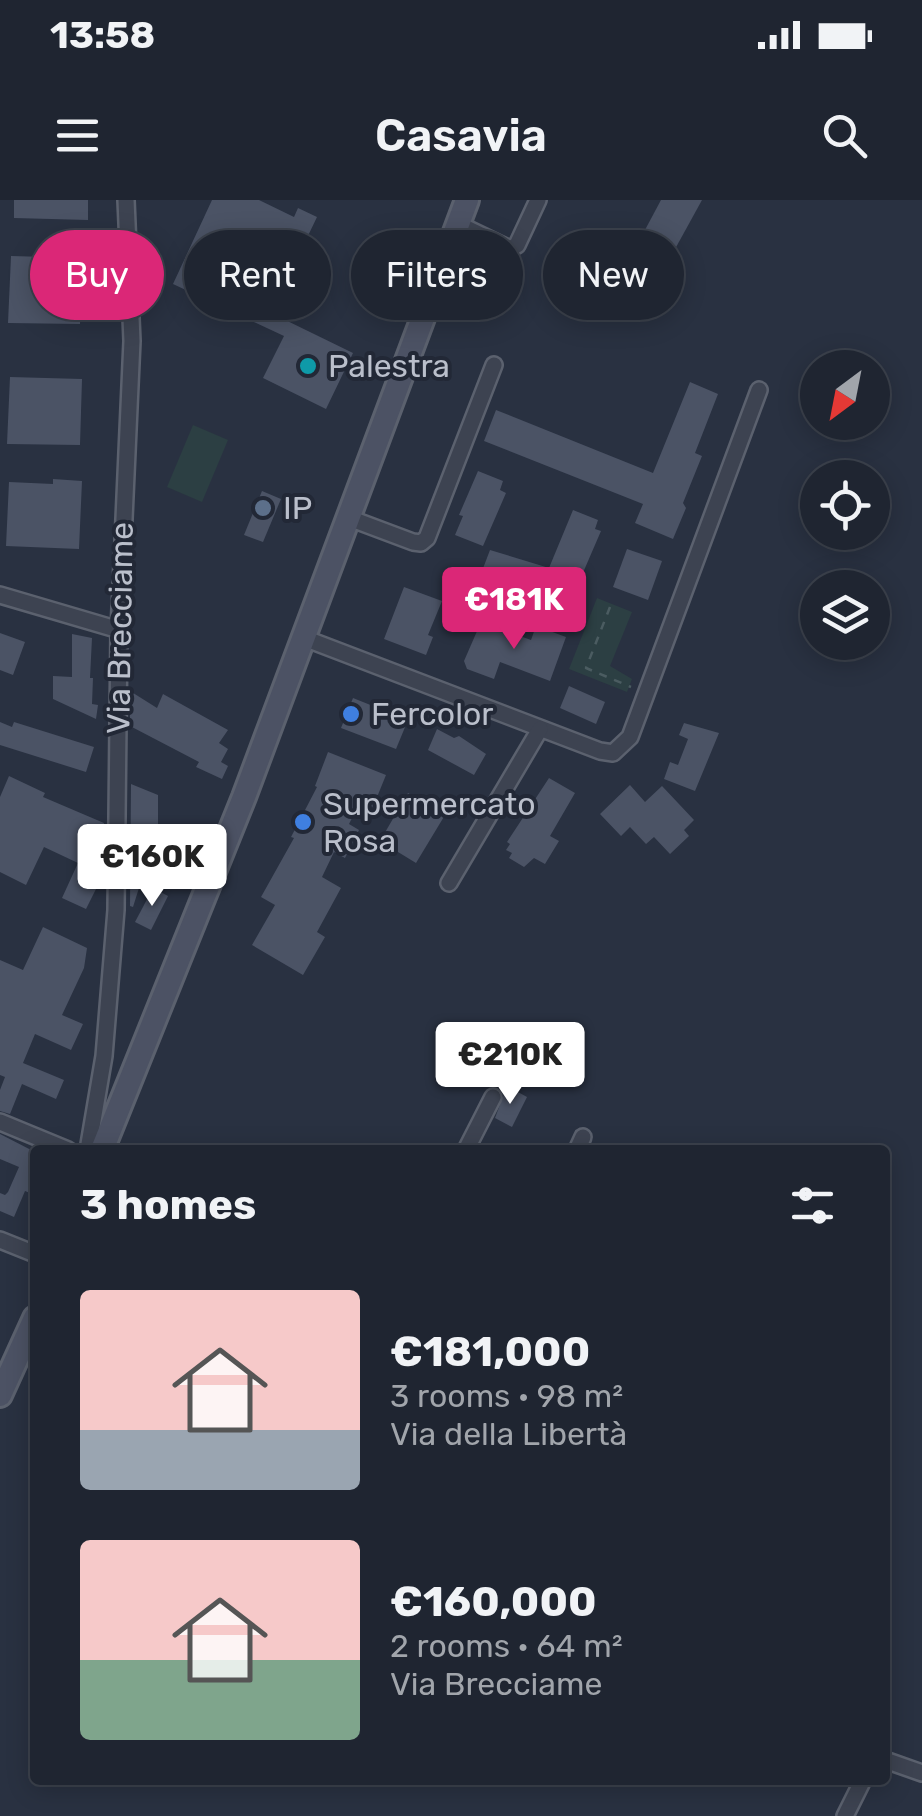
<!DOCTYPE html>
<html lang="en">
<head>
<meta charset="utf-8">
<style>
  :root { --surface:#1f2531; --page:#272d39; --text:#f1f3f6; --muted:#a1a5ab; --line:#3c424d; --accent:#db2777 }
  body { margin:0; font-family:Rubik,sans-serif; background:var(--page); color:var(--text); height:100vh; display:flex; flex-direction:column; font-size:38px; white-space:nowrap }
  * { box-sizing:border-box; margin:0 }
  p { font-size:32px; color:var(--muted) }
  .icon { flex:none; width:55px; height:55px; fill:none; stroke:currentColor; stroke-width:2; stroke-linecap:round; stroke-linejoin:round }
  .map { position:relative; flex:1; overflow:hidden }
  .panel { position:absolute; left:30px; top:945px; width:860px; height:640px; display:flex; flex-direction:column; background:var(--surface); border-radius:10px; box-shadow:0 5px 25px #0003,0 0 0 2px var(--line) }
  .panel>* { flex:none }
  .banner { position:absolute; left:30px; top:30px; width:862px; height:90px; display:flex; gap:20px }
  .needle { width:65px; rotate:212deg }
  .buttons { position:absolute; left:800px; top:150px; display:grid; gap:20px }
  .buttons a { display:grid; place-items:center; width:90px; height:90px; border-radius:50%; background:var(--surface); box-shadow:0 5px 25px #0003,0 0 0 2px var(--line); font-size:50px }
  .price { position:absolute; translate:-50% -85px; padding:0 22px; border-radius:10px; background:#fff; color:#222; font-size:32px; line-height:65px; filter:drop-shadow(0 2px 5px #0008) }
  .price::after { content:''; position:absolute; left:50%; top:60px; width:30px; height:22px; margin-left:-15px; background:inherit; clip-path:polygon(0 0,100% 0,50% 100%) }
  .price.selected { background:var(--accent); color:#fff }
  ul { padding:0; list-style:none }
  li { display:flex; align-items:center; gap:30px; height:250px; padding:0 50px }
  li span { display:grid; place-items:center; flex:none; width:280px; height:200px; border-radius:10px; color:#555 }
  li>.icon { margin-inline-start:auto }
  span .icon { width:120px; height:120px; fill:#fffc; stroke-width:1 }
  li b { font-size:42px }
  h2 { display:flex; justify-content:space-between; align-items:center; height:120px; padding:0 50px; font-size:42px }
  .pill { padding:0 35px; border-radius:45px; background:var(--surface); box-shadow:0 5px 25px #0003,0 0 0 2px var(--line); font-size:35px; line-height:90px }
  .pill.selected { background:var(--accent); color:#fff }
  .status { display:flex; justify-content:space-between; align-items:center; height:70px; padding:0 50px; background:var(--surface); direction:ltr }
  .status svg { height:28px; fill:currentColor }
  header { display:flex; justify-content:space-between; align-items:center; height:130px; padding:0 50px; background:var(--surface); font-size:45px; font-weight:600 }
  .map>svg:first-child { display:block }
  .green { fill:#2c3f43 }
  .building { fill:#4b5365 }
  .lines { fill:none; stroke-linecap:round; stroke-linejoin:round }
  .street-casing { stroke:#5b616e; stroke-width:20 }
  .secondary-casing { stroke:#5b616e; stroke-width:28 }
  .path { stroke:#4b5c61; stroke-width:2.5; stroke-dasharray:8 8; stroke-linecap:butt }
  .street { stroke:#3d4351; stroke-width:15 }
  .secondary { stroke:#4c5264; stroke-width:22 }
  .culture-dot { fill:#0f9aa8; stroke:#222836; stroke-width:4 }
  .service-dot { fill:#5c6f8a; stroke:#222836; stroke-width:4 }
  .shop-dot { fill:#3f7fe0; stroke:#222836; stroke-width:4 }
  .labels { text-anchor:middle; stroke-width:8; stroke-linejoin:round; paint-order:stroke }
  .poi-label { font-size:32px; fill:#babfcb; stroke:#222836; text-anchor:start }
  .street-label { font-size:32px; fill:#babfcb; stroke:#222836 }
</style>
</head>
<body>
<div class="status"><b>13:58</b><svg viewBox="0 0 49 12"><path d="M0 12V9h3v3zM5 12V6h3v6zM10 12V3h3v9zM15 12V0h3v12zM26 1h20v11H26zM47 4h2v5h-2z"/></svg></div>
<header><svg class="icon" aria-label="menu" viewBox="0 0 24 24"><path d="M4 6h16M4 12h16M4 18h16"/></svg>Casavia<svg class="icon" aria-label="search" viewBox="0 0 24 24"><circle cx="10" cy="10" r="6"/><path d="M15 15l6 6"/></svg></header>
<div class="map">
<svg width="922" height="1616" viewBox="0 0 922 1616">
  <rect width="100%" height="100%" fill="#293141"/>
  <!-- green -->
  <g class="green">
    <polygon points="193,225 228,240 202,302 167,287"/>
    <polygon points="597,398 632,412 610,466 632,479 627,492 569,469"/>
  </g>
  <!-- building -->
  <g class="building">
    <polygon points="14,0 88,0 88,20 14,18"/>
    <polygon points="212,0 259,0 294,17 298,8 317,17 271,113 353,153 326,209 263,178 284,136 173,84"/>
    <polygon points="661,0 702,0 669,60 638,43"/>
    <polygon points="568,41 627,71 611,103 552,73"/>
    <polygon points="11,56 83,58 80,124 8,123"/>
    <polygon points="10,177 82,179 80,245 7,244"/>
    <polygon points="690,182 718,194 695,253 702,256 683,303 686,308 673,339 635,323 643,304 484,241 496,210 653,273"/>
    <polygon points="478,271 503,281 500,290 506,293 483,346 455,335 463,316 459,315"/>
    <polygon points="53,279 82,281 79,349 6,346 9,282 53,284"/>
    <polygon points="262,291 281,299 263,342 244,335"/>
    <polygon points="573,310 598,320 595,329 601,331 582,375 575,373 572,382 554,375 545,398 536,394 534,400 489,382 491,375 482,371 490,350 549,368"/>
    <polygon points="627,349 662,361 648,400 613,387"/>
    <polygon points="404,387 442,401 428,435 433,437 426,455 384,439"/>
    <polygon points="481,422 531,440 536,426 566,437 550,481 500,462 494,479 467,469 464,461"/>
    <polygon points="0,433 25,442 13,475 0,470"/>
    <polygon points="72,434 92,438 90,478 93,478 92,504 98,505 96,519 53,499 53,476 72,477"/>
    <polygon points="569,486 605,502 596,524 560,508"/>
    <polygon points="130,491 157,508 163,494 228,530 219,543 228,549 221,562 228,566 222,579 196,567 199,562 130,526"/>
    <polygon points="353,498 408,520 396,549 341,528"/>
    <polygon points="0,522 12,527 14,522 94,547 86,572 0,545"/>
    <polygon points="684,523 719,533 695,591 664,579 670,562 678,565 688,539 679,535"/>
    <polygon points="437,529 454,538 459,536 486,554 474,575 428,550"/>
    <polygon points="328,552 386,575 373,607 360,602 349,624 359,630 345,658 334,652 322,677 341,688 317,732 325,737 303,775 252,745 275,705 261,697 294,638 291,637 317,587 315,586"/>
    <polygon points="9,576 45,593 43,597 104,623 96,689 86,709 62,698 78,663 44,647 26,685 0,672 0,597"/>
    <polygon points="549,578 575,593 550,636 559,641 545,664 534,658 524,667 509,658 512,653 506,650 510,644 507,642"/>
    <polygon points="131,584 158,595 158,639 155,637 133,707 130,706"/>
    <polygon points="630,585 645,602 662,586 694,620 684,630 689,636 670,654 654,637 646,644 630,627 621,636 600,614"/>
    <polygon points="408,593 445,615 416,663 380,641"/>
    <polygon points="153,688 168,696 151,730 135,722"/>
    <polygon points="43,727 87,748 84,768 62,815 83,824 71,850 35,834 23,863 64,880 56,899 22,884 10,914 0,911 0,890 5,877 0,875 0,760 23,770"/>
    <polygon points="507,886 527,897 512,927 495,918"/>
    <polygon points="0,934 35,952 35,995 25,991 14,1017 0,1011 0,993 5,995 8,992 19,967 0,959"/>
  </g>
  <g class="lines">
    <!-- street casing -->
    <g class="street-casing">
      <g id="street">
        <polyline points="458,24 510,49 517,45 538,0"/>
        <polyline points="349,318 413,342 421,343 427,338 494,165"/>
        <polyline points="0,395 119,430"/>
        <polyline points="304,438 600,551 613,553 630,537 759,190"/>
        <polyline points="449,683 540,529"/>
        <polyline points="0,922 68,950"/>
        <polyline points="88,950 104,856 116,710 119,430 132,141 126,0"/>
        <polyline points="466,950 493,897"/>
        <polyline points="577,950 583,937"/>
        <polyline points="0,1040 35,1054"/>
        <polyline points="885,1560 922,1573"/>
        <polyline points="845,1616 863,1580"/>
      </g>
    </g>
    <!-- secondary casing -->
    <g class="secondary-casing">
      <g id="secondary">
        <polyline points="102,950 244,597 467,0"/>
        <polyline points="0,1195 35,1118"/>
      </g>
    </g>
    <!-- path -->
    <polyline class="path" points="610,407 586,468 631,487"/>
    <!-- street -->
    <use href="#street" class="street"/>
    <!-- secondary -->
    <use href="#secondary" class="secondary"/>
  </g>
  <!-- markers -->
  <circle class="culture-dot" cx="308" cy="166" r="10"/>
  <circle class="service-dot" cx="263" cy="308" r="10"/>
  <g class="shop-dot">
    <circle cx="351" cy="514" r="10"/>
    <circle cx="303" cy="622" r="10"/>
  </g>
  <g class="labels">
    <!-- poi labels -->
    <g class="poi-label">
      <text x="328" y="177">Palestra</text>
      <text x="283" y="319">IP</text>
      <text x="371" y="525">Fercolor</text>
      <text x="323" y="615">Supermercato<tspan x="323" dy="37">Rosa</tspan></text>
    </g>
    <!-- street labels -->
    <g class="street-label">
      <text transform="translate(120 428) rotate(-89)" y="11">Via Brecciame</text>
    </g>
  </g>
</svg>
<div class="buttons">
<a><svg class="needle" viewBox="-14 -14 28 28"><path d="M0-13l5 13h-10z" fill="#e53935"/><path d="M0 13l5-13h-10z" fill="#a1a5ab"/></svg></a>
<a><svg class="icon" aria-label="locate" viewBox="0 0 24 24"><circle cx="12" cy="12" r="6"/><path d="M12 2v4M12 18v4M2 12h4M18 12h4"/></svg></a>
<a><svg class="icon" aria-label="layers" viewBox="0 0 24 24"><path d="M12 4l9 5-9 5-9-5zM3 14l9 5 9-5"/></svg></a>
</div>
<b class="price selected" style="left:514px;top:452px">€181K</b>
<b class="price" style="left:152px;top:709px">€160K</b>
<b class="price" style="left:510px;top:907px">€210K</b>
<div class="banner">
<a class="pill selected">Buy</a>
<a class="pill">Rent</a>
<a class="pill">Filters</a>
<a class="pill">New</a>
</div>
<section class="panel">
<h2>3 homes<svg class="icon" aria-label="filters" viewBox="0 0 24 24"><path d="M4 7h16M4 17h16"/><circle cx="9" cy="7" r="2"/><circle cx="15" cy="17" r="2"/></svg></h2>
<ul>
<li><span style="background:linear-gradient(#f6c9c9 70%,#9aa5b1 0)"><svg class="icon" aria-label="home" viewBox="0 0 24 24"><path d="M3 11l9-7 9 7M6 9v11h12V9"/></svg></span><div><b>€181,000</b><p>3 rooms · 98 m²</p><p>Via della Libertà</p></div></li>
<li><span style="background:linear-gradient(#f6c9c9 60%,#7fa58c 0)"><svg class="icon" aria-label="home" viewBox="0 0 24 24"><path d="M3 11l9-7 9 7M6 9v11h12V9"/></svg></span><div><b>€160,000</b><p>2 rooms · 64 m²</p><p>Via Brecciame</p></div></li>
</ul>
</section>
</div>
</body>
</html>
